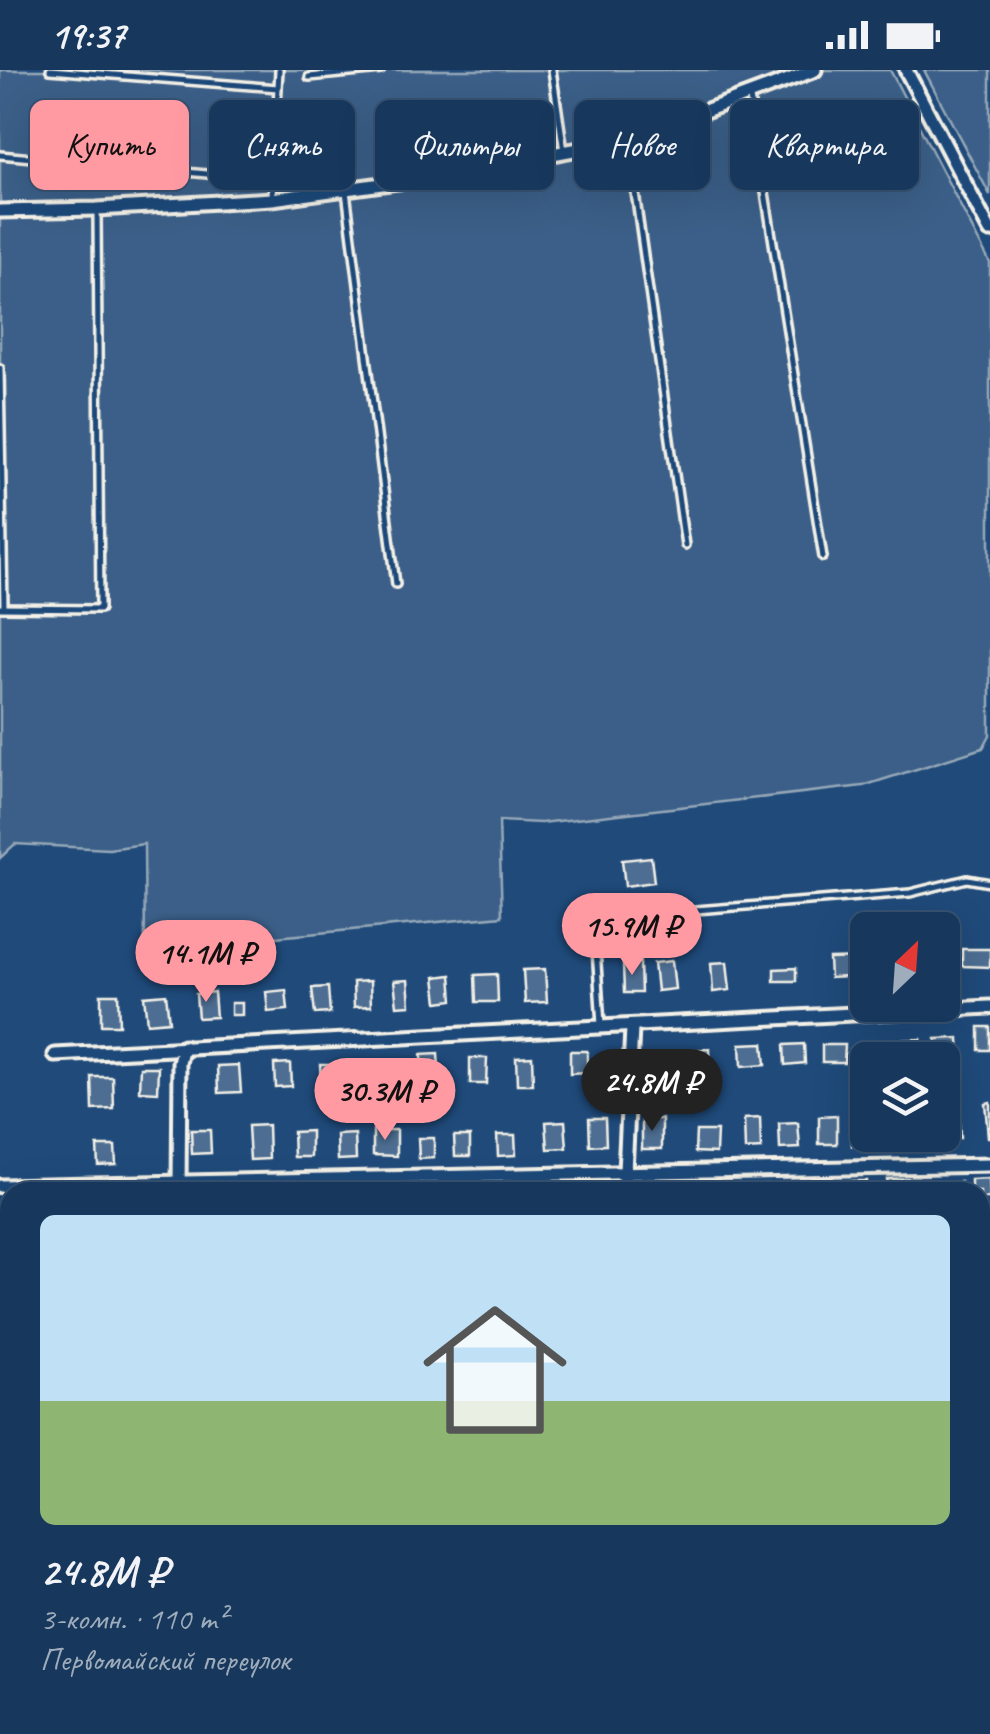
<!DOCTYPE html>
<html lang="ru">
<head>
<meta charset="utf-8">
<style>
  :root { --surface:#17385c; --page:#203f62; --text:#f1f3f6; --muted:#9eacbb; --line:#365272; --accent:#ff9aa2 }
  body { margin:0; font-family:Caveat,sans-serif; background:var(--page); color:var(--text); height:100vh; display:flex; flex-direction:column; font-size:38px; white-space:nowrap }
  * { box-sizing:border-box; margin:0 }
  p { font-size:32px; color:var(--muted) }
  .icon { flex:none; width:55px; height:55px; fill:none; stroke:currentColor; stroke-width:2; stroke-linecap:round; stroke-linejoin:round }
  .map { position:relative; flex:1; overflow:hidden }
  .panel { position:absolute; left:0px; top:1112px; width:990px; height:552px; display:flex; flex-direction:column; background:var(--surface); border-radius:30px 30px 0 0; box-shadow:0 10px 40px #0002,0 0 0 2px var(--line) }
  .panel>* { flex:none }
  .hud { position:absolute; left:30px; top:30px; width:930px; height:90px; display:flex; gap:20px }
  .needle { width:65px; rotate:25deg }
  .controls { position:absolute; left:850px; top:842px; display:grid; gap:20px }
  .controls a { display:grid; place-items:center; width:110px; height:110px; border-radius:15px; background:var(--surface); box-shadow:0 10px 40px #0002,0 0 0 2px var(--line); font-size:50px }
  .price { position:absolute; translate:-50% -85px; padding:0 22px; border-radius:35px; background:var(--accent); color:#111; font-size:32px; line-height:65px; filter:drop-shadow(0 2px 5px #0008) }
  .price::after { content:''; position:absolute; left:50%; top:60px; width:30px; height:22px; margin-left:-15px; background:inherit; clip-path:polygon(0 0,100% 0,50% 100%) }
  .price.on { background:#222; color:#fff }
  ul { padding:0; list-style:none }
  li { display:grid; align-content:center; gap:20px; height:530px; padding:0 40px }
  li span { display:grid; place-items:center; height:310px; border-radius:15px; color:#555 }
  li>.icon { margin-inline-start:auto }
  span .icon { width:180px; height:180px; fill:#fffc; stroke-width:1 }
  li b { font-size:42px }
  .tag { padding:0 35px; border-radius:15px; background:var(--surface); box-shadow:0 10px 40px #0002,0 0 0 2px var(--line); font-size:35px; line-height:90px }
  .tag.on { background:var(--accent); color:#111 }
  .status { display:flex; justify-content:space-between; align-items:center; height:70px; padding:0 50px; background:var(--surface); direction:ltr }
  .status svg { height:28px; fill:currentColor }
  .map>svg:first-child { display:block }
  .green { fill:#3a5f88; stroke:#97a8b8; stroke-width:2.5 }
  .building { fill:#4d6e92; stroke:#f4f1e8; stroke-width:2.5 }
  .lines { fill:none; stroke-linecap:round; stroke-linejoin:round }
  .service-casing { stroke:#f4f1e8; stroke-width:12 }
  .minor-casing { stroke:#f4f1e8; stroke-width:19 }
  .service { stroke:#1f4a7a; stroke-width:5 }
  .minor { stroke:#1f4a7a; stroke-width:11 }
</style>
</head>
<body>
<div class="status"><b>19:37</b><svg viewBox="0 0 49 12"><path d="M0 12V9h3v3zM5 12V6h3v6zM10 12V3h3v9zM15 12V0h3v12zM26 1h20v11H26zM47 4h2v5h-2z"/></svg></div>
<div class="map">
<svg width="990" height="1664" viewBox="0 0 990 1664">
  <rect width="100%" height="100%" fill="#1f4a7a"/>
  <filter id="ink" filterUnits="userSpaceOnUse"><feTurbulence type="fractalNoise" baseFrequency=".01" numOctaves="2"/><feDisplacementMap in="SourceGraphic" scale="20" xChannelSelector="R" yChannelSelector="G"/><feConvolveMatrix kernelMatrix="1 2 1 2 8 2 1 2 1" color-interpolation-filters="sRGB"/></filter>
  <g filter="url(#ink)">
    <!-- green -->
    <g class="green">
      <polygon points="0,0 890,0 990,193 990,665 983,678 863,716 541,753 499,751 502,846 145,879 144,774 109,779 15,774 0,788"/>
      <polygon points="924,0 990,0 990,125"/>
    </g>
    <!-- building -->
    <g class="building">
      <polygon points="651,787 654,812 625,816 622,790"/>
      <polygon points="962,879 990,879 990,897 962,896"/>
      <polygon points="864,888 865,906 830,908 829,889"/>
      <polygon points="672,891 675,919 657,921 654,893"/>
      <polygon points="640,892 641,923 624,923 623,893"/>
      <polygon points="727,892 730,920 713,922 711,893"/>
      <polygon points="796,898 796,911 774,911 774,899"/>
      <polygon points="545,899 547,932 525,933 523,900"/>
      <polygon points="497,904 498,932 476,932 475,905"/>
      <polygon points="451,905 453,930 438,932 435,907"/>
      <polygon points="408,910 410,935 397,936 394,911"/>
      <polygon points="370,911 371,936 354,937 353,912"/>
      <polygon points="328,917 330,943 315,944 312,918"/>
      <polygon points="286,920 288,940 268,942 266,922"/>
      <polygon points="214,922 216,947 198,948 196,924"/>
      <polygon points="101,924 118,924 119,955 101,955"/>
      <polygon points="166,924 169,951 147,953 144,926"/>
      <rect x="231" y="933" width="11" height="12"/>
      <rect x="979" y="957" width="11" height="23"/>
      <polygon points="959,968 960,986 937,987 936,969"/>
      <polygon points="921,969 921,987 897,988 896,970"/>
      <polygon points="880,971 882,990 860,992 859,973"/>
      <polygon points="763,973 765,995 741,997 740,974"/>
      <polygon points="804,974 805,993 785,995 784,975"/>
      <polygon points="822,975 845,975 844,992 822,992"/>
      <polygon points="709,979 710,1005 692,1005 692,980"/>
      <polygon points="570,981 587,981 587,1003 570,1004"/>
      <polygon points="438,984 440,1014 422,1015 421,985"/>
      <polygon points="532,986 533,1015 517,1015 516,987"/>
      <polygon points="470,988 487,988 486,1014 470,1014"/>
      <polygon points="397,991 399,1016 380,1017 378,992"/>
      <polygon points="290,993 291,1016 275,1017 274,994"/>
      <polygon points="320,994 338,994 338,1015 321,1016"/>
      <polygon points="239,995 241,1022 219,1023 218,996"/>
      <polygon points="141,997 159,997 158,1022 140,1021"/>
      <polygon points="92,1007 113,1007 114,1039 93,1040"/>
      <polygon points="990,1032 990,1067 988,1067 985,1033"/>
      <polygon points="868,1042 868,1065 871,1065 871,1075 852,1076 850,1043"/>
      <polygon points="837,1046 837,1074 819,1074 819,1047"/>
      <polygon points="959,1046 960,1068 941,1069 942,1047"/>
      <polygon points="589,1048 605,1048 606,1075 590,1076"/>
      <polygon points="760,1048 761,1079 745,1080 744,1049"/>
      <rect x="642" y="1049" width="20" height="30"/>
      <polygon points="565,1051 567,1078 548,1079 546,1052"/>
      <polygon points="798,1053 800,1078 780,1079 779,1054"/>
      <polygon points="268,1055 269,1089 250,1090 248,1056"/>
      <polygon points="191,1060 210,1060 211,1083 192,1084"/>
      <polygon points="373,1060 397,1060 397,1086 373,1085"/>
      <polygon points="311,1061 311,1087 294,1087 293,1062"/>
      <polygon points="696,1061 717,1061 716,1083 695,1082"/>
      <polygon points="355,1064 356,1089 338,1090 337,1065"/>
      <polygon points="497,1065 515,1065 516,1085 498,1086"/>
      <polygon points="454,1066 470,1066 470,1086 455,1086"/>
      <polygon points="418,1068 434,1068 434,1088 419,1089"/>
      <polygon points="97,1076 115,1076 116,1094 98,1095"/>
      <polygon points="918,1108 918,1122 888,1122 887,1109"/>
      <polygon points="989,1109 990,1129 980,1129 980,1122 971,1122 971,1110"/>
      <rect x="847" y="1111" width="19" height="11"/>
      <polygon points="961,1112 961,1122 942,1122 941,1113"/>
      <polygon points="706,1114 706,1122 690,1122 690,1115"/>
      <rect x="764" y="1114" width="18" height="8"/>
      <polygon points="575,1115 594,1116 594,1122 575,1122"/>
      <polygon points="833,1115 833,1122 812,1122 812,1116"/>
      <polygon points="10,1130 10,1157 2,1157 0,1131"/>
      <polygon points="980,1201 986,1201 987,1226 980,1226"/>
      <polygon points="6,1366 10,1366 10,1396 5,1396"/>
      <rect x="0" y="1631" width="7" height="27"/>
      <polygon points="982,1646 990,1646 990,1664 983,1664"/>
      <rect x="30" y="1655" width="15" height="9"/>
      <rect x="203" y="1655" width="18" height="6"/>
      <polygon points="265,1655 281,1655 281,1662 265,1661"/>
      <rect x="304" y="1655" width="18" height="6"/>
      <rect x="799" y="1655" width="13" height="9"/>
      <polygon points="893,1655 909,1655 910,1664 894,1664"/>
      <polygon points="937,1655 951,1655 950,1664 937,1664"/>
    </g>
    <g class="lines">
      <!-- service casing -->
      <g class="service-casing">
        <g id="service">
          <polyline points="50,0 278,18"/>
          <polyline points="552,0 564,81"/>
          <polyline points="309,7 381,0"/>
          <polyline points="750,28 823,487"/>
          <polyline points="628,73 685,475"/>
          <polyline points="0,85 273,110"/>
          <polyline points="346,121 396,514"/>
          <polyline points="272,126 279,0"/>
          <polyline points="0,298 4,537"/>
          <polyline points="0,538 100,539 97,142"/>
          <polyline points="601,955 594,848 910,823 967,809 990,813"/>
        </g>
      </g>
      <!-- minor casing -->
      <g class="minor-casing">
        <g id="minor">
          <polyline points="906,0 990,161"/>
          <polyline points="0,141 97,139 272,129 419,109 627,70 815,0"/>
          <polyline points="55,985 990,937"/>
          <polyline points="0,1116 990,1095"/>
          <polyline points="179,1118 180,993 184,977"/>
          <polyline points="624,1122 632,958"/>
          <polyline points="980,1257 990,1257"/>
          <polyline points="0,1267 10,1267"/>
          <polyline points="0,1430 10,1430"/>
          <polyline points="980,1432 990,1432"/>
          <polyline points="0,1618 10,1618"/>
          <polyline points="980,1618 990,1618"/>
          <polyline points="160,1664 161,1655"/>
          <polyline points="610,1664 610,1655"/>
        </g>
      </g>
      <!-- service -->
      <use href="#service" class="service"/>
      <!-- minor -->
      <use href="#minor" class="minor"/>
    </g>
  </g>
</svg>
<div class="controls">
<a><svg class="needle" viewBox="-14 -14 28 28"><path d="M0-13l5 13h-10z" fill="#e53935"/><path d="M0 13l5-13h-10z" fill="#9eacbb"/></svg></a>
<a><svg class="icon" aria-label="layers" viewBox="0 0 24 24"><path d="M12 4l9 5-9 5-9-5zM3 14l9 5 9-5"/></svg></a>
</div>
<b class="price" style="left:632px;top:908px">15.9M ₽</b>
<b class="price" style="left:206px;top:935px">14.1M ₽</b>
<b class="price on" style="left:652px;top:1064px">24.8M ₽</b>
<b class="price" style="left:385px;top:1073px">30.3M ₽</b>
<div class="hud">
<a class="tag on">Купить</a>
<a class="tag">Снять</a>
<a class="tag">Фильтры</a>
<a class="tag">Новое</a>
<a class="tag">Квартира</a>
</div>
<section class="panel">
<ul>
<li><span style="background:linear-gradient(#bfe0f5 60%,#8fb573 0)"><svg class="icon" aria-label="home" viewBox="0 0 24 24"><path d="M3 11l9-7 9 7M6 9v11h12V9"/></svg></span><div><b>24.8M ₽</b><p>3-комн. · 110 m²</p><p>Первомайский переулок</p></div></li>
</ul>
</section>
</div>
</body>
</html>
